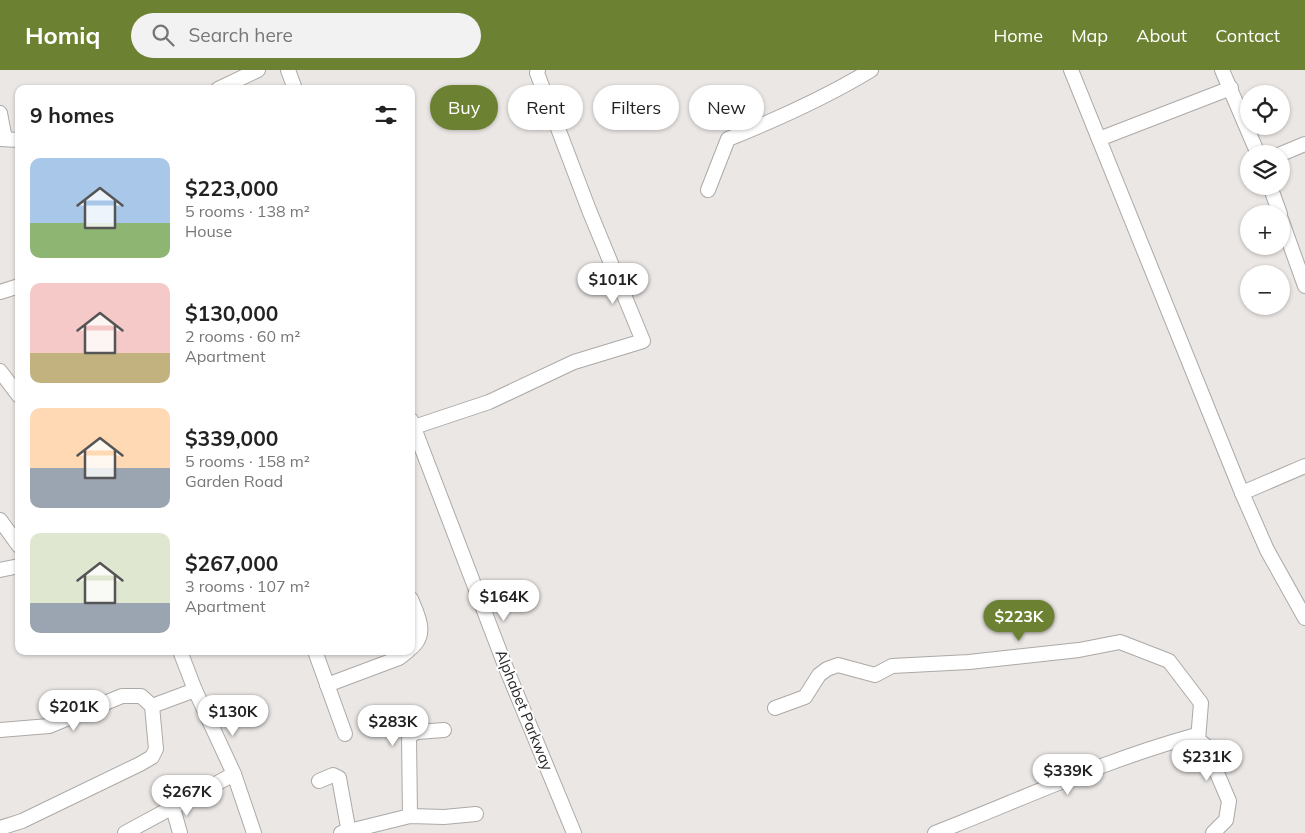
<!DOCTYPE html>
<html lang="en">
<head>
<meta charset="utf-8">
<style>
  :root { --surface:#fff; --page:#f2f2f2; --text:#222; --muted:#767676; --accent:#6d8132 }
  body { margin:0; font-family:Mulish,sans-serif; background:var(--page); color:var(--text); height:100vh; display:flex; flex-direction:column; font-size:19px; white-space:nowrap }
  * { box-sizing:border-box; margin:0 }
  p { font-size:16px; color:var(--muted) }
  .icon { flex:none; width:28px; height:28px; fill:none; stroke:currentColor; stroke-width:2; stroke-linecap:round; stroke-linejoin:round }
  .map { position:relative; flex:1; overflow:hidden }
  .side { position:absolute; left:15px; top:15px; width:400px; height:570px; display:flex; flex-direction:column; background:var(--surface); border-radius:10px; box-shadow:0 1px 4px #0004 }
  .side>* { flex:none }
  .hud { position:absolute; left:430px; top:15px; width:475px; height:45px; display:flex; gap:10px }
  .controls { position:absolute; left:1240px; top:15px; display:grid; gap:10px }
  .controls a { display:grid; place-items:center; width:50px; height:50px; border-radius:50%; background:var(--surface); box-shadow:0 1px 4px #0004; font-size:25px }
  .price { position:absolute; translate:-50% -42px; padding:0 11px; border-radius:18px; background:#fff; color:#222; font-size:16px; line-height:32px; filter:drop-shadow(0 1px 2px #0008) }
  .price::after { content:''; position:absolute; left:50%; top:30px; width:15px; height:11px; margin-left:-8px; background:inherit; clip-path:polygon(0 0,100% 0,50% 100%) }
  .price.selected { background:var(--accent); color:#fff }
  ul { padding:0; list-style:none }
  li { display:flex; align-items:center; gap:15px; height:125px; padding:0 15px }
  li span { display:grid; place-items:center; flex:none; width:140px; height:100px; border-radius:10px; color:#555 }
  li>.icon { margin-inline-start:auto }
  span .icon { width:60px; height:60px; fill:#fffc; stroke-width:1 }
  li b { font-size:21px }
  h2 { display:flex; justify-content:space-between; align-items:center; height:60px; padding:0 15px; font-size:21px }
  .chip { padding:0 18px; border-radius:22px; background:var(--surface); box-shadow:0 1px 4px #0004; font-size:18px; line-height:45px }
  .chip.selected { background:var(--accent); color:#fff }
  header { display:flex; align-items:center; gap:30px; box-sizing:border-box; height:70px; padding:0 25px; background:var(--accent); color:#fff }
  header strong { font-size:24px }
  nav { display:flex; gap:28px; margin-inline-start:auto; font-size:18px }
  .search { width:350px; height:45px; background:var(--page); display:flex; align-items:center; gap:12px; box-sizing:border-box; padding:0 18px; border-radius:28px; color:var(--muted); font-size:19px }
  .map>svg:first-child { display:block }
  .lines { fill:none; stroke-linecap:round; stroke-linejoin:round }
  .street-casing { stroke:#aca9a6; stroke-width:16 }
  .street { stroke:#fff; stroke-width:14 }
  .labels { text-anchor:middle; stroke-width:4; stroke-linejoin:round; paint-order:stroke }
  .street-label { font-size:15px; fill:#292727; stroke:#fff }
</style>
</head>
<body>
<header>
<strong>Homiq</strong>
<div class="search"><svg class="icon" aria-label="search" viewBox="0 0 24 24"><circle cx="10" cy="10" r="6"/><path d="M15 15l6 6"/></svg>Search here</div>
<nav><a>Home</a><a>Map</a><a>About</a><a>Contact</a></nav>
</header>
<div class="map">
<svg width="1305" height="763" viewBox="0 0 1305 763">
  <rect width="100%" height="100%" fill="#eae7e5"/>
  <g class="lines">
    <!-- street casing -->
    <g class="street-casing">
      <g id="street">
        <polyline points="288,0 295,19"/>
        <polyline points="1071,0 1242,423 1267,480 1305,548"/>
        <polyline points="1222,0 1258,84"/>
        <polyline points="218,19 258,0"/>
        <polyline points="0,43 5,69"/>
        <polyline points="0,69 19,70"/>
        <polyline points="1099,69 1231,18"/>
        <polyline points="1281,84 1305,74"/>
        <polyline points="1270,116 1280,144"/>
        <path d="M708 120 728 69C778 49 825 28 871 0"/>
        <polyline points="1281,149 1305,216"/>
        <polyline points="0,222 19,216"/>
        <polyline points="0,301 19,326"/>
        <polyline points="411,350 506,598 574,763"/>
        <polyline points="414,357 489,332 574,292 643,271 589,140 537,3 538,0"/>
        <polyline points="1242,423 1305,396"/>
        <polyline points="0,450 19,476"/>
        <polyline points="0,500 19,496"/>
        <path d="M411 529C418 546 428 564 411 578"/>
        <polyline points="180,581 195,620 234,704 254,763"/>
        <polyline points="315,581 345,664"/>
        <polyline points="327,615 399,588 408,581"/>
        <polyline points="152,636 195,620"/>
        <polyline points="775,638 805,627 819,605 827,599 838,595 875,605 892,596 969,592 1079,580 1120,572 1169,591 1201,633 1198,670"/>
        <polyline points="0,660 49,656 122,626 141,626 152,636 156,679 152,687 140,694 22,751 0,758"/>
        <polyline points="319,711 333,705 339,708 349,763"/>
        <polyline points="173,738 180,763"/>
        <polyline points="410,746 409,666 417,662 444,660"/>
        <polyline points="125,763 234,704"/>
        <polyline points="341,763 410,746 444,747 476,744"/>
        <path d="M935 763C1020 730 1105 690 1193 666L1205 675 1229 731 1226 750 1213 763"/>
      </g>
    </g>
    <!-- street -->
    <use href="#street" class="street"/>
  </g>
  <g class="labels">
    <!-- street labels -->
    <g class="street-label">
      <text transform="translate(524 640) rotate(68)" y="5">Alphabet Parkway</text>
    </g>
  </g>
</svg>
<div class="controls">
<a><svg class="icon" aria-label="locate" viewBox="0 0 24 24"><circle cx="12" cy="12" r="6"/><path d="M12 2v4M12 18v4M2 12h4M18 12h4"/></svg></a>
<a><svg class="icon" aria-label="layers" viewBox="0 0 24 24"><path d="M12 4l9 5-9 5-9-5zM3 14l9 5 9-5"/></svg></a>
<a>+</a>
<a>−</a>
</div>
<b class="price" style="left:613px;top:235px">$101K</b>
<b class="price" style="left:504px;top:552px">$164K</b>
<b class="price selected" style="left:1019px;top:572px">$223K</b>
<b class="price" style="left:74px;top:662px">$201K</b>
<b class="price" style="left:233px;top:667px">$130K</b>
<b class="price" style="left:393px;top:677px">$283K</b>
<b class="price" style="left:1207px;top:712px">$231K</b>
<b class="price" style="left:1068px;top:726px">$339K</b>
<b class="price" style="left:187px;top:747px">$267K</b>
<div class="hud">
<a class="chip selected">Buy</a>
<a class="chip">Rent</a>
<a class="chip">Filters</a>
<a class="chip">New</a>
</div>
<section class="side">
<h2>9 homes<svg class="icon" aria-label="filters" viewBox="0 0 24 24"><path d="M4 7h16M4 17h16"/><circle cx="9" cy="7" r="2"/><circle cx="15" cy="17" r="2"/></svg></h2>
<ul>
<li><span style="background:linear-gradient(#a9c7e8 65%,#8fb573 0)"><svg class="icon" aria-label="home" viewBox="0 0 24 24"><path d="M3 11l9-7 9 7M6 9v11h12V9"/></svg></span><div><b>$223,000</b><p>5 rooms · 138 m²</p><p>House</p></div></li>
<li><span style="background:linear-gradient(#f6c9c9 70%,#c2b280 0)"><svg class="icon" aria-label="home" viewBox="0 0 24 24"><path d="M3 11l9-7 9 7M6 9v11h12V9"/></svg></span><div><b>$130,000</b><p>2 rooms · 60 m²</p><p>Apartment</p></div></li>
<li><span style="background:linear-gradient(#ffd9b3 60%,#9aa5b1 0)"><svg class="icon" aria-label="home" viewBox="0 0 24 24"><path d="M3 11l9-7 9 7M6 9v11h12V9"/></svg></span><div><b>$339,000</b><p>5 rooms · 158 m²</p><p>Garden Road</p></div></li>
<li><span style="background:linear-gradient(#dfe7d0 70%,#9aa5b1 0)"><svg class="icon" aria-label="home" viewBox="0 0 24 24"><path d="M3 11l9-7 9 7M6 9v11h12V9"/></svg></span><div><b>$267,000</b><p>3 rooms · 107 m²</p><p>Apartment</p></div></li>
</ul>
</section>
</div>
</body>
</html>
